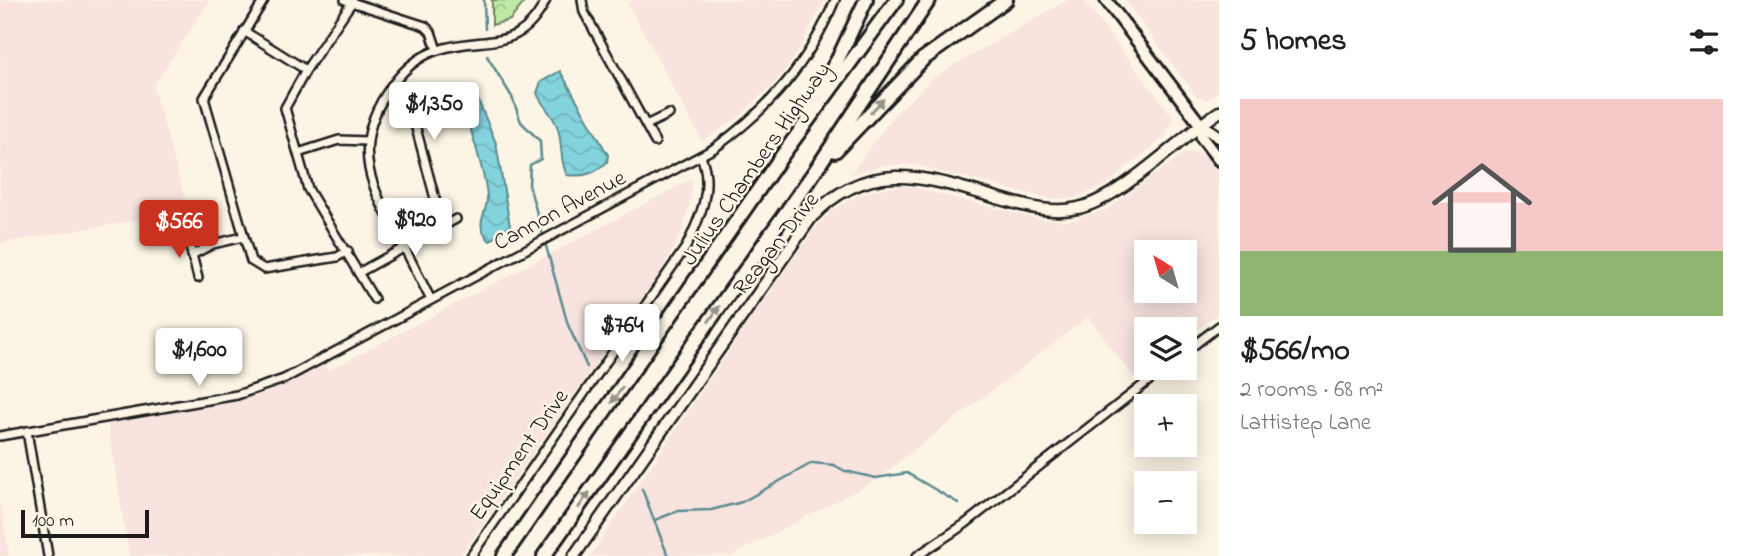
<!DOCTYPE html>
<html lang="en">
<head>
<meta charset="utf-8">
<style>
  :root { --surface:#fff; --page:#f2f2f2; --text:#222; --muted:#767676; --accent:#c8321e }
  body { margin:0; font-family:"Indie Flower",sans-serif; background:var(--page); color:var(--text); height:100vh; display:flex; flex-direction:column; font-size:26px; white-space:nowrap }
  * { box-sizing:border-box; margin:0 }
  p { font-size:23px; color:var(--muted) }
  .icon { flex:none; width:38px; height:38px; fill:none; stroke:currentColor; stroke-width:2; stroke-linecap:round; stroke-linejoin:round }
  .map { position:relative; flex:1; overflow:hidden }
  .sheet { display:flex; flex-direction:column; background:var(--surface); width:525px }
  .sheet>* { flex:none }
  .needle { width:46px; rotate:323deg }
  .fabs { position:absolute; left:1134px; top:240px; display:grid; gap:14px }
  .fabs a { display:grid; place-items:center; width:63px; height:63px; border-radius:0px; background:var(--surface); box-shadow:0 4px 18px #0003; font-size:35px }
  .scale { position:absolute; left:21px; bottom:18px; width:128px; box-sizing:border-box; padding-left:7px; border:4px solid #1c1c1c; border-top:0; font-size:19px; line-height:24px; white-space:nowrap; color:#1c1c1c; -webkit-text-stroke:5px #fcf5e5; paint-order:stroke }
  .price { position:absolute; translate:-50% -60px; padding:0 16px; border-radius:7px; background:#fff; color:#222; font-size:23px; line-height:46px; filter:drop-shadow(0 2px 4px #0008) }
  .price::after { content:''; position:absolute; left:50%; top:42px; width:21px; height:16px; margin-left:-10px; background:inherit; clip-path:polygon(0 0,100% 0,50% 100%) }
  .price.on { background:var(--accent); color:#fff }
  ul { padding:0; list-style:none }
  li { display:grid; align-content:center; gap:14px; height:371px; padding:0 21px }
  li span { display:grid; place-items:center; height:217px; border-radius:0px; color:#555 }
  li>.icon { margin-inline-start:auto }
  span .icon { width:126px; height:126px; fill:#fffc; stroke-width:1 }
  li b { font-size:30px }
  h2 { display:flex; justify-content:space-between; align-items:center; height:84px; padding:0 21px; font-size:30px }
  main { display:flex; flex:1; min-height:0 }
  .map>svg:first-child { display:block }
  .built { fill:#f8e3de; fill-rule:evenodd }
  .forest { fill:url(#forest-crowns); stroke:#6c8260; stroke-width:2 }
  .water { fill:url(#water-waves); stroke:#5a8a90; stroke-width:2 }
  .lines { fill:none; stroke-linecap:round; stroke-linejoin:round }
  .stream { stroke:#5a8a90; stroke-width:2.5 }
  .street-casing { stroke:#1c1c1c; stroke-width:12 }
  .secondary-casing { stroke:#1c1c1c; stroke-width:15 }
  .primary-casing { stroke:#1c1c1c; stroke-width:16 }
  .highway-casing { stroke:#1c1c1c; stroke-width:18 }
  .street { stroke:#fcf5e5; stroke-width:7 }
  .secondary { stroke:#fcf5e5; stroke-width:10 }
  .primary { stroke:#fcf5e5; stroke-width:10 }
  .highway { stroke:#fcf5e5; stroke-width:12 }
  .oneway { fill:#97938b }
  .labels { text-anchor:middle; stroke-width:5; stroke-linejoin:round; paint-order:stroke }
  .street-label { font-size:23px; fill:#1c1c1c; stroke:#fcf5e5 }
</style>
</head>
<body>
<main>
<div class="map">
<svg width="1219" height="556" viewBox="0 0 1219 556">
  <defs>
    <pattern id="forest-crowns" width="20" height="18" patternUnits="userSpaceOnUse" patternTransform="scale(1.75)"><rect width="20" height="18" fill="#bde8a5"/><path d="M2 6a3 3 0 1 1 6 0M12 15a3 3 0 1 1 6 0" fill="none" stroke="#a2c68d"/></pattern>
    <pattern id="water-waves" width="16" height="10" patternUnits="userSpaceOnUse" patternTransform="scale(1.75)"><rect width="16" height="10" fill="#83d3dd"/><path d="M0 5q4-4 8 0t8 0" fill="none" stroke="#71b5bd"/></pattern>
  </defs>
  <rect width="100%" height="100%" fill="#fcf5e5"/>
  <filter id="ink" filterUnits="userSpaceOnUse"><feTurbulence type="fractalNoise" baseFrequency=".0143" numOctaves="2"/><feDisplacementMap in="SourceGraphic" scale="14" xChannelSelector="R" yChannelSelector="G"/><feConvolveMatrix kernelMatrix="1 2 1 2 8 2 1 2 1" color-interpolation-filters="sRGB"/></filter>
  <g filter="url(#ink)">
    <!-- built -->
    <g class="built">
      <polygon points="0,0 210,0 153,87 189,212 0,243"/>
      <polygon points="634,0 825,0 797,53 780,77 739,117 702,141 628,4"/>
      <polygon points="1068,0 1083,0 1173,117 1166,136 1105,185 1074,198 1050,199 914,165 884,165 851,174 894,115 934,77"/>
      <polygon points="1125,0 1219,0 1219,91 1207,100 1196,96"/>
      <path d="M1186 152 1204 153 1219 172V313L1185 339V329H1146L1148 368 1135 378 1088 317 871 483 731 556H590L748 323 813 231 831 211 858 195 888 187 908 186 1038 219 1068 221 1106 210ZM1185 252V290H1146V252Z"/>
      <polygon points="692,179 691,197 684,226 665,266 460,556 129,556 108,424 260,395 325,365 328,371"/>
      <polygon points="0,499 9,556 0,556"/>
    </g>
    <!-- forest -->
    <polygon class="forest" points="492,0 526,0 510,20 492,25"/>
    <!-- water -->
    <g class="water">
      <path d="M560 71 608 155 607 162C595 174 584 177 567 175 559 161 563 141 557 126 552 113 542 106 537 93L541 82Z"/>
      <path d="M469 92 475 93 496 143 510 226 490 241C472 224 488 215 487 196 485 170 469 127 462 100Z"/>
    </g>
    <g class="lines">
      <!-- stream -->
      <g class="stream">
        <polyline points="484,0 485,29"/>
        <polyline points="487,56 512,97 521,122 540,141 541,159 530,165 529,185 568,325 587,367"/>
        <polyline points="642,489 668,556"/>
        <polyline points="655,520 678,511 711,510 742,502 812,463 834,465 845,471 876,478 907,473 958,503"/>
      </g>
      <!-- street casing -->
      <g class="street-casing">
        <g id="street">
          <polyline points="264,0 204,98 251,261 264,269 337,257 348,251"/>
          <polyline points="345,0 425,26 431,32 437,50"/>
          <polyline points="582,0 584,12 655,142"/>
          <polyline points="352,2 306,70 285,108 308,189 374,299"/>
          <polyline points="244,31 306,70"/>
          <polyline points="391,86 409,102 437,206 447,224"/>
          <polyline points="646,125 669,114"/>
          <polyline points="298,153 339,140 367,141"/>
          <polyline points="187,235 198,278"/>
          <polyline points="192,255 213,244 243,237"/>
          <polyline points="360,272 456,219"/>
          <path d="M430 298C420 279 411 260 401 241 372 189 350 150 386 94 399 74 415 57 438 50 484 34 519 56 546 0"/>
          <polyline points="1185,352 1219,326"/>
          <polyline points="27,431 48,556"/>
          <path d="M0 436 237 395 284 379 713 149C769 109 808 65 835 0"/>
          <path d="M471 556 686 247C700 218 714 188 701 156"/>
          <polyline points="917,556 965,524 1165,368"/>
        </g>
      </g>
      <!-- secondary casing -->
      <g class="secondary-casing">
        <path id="secondary" d="M574 556 811 218C870 154 931 179 1004 200 1028 207 1053 214 1078 208 1121 199 1180 137 1219 112"/>
      </g>
      <!-- primary casing -->
      <g class="primary-casing">
        <g id="primary">
          <polyline points="1106,0 1200,124 1219,137"/>
          <polyline points="1200,124 1202,138 1219,160"/>
        </g>
      </g>
      <!-- highway casing -->
      <g class="highway-casing">
        <g id="highway">
          <polyline points="810,108 838,59 866,0"/>
          <polyline points="835,151 923,59 1006,0"/>
          <polyline points="504,556 781,157 896,0"/>
          <polyline points="544,556 813,174 929,0"/>
        </g>
      </g>
      <!-- street -->
      <use href="#street" class="street"/>
      <!-- secondary -->
      <use href="#secondary" class="secondary"/>
      <!-- primary -->
      <use href="#primary" class="primary"/>
      <!-- highway -->
      <use href="#highway" class="highway"/>
    </g>
    <!-- one-way arrows -->
    <defs><path id="oneway-solid" d="M-6-.8H1V-3.2L6.5 0L1 3.2V.8H-6Z" transform="scale(1.75)"/></defs>
    <g class="oneway">
      <use href="#oneway-solid" transform="translate(877 106) rotate(-47)"/>
      <use href="#oneway-solid" transform="translate(714 314) rotate(-55)"/>
      <use href="#oneway-solid" transform="translate(617 395) rotate(125)"/>
      <use href="#oneway-solid" transform="translate(584 500) rotate(-55)"/>
    </g>
  </g>
  <g class="labels">
    <!-- street labels -->
    <g class="street-label">
      <text transform="translate(755 163) rotate(-55)" y="8">Julius Chambers Highway</text>
      <text transform="translate(559 209) rotate(-28)" y="8">Cannon Avenue</text>
      <text transform="translate(775 243) rotate(-52)" y="8">Reagan Drive</text>
      <text transform="translate(518 454) rotate(-55)" y="8">Equipment Drive</text>
    </g>
  </g>
</svg>
<div class="fabs">
<a><svg class="needle" viewBox="-14 -14 28 28"><path d="M0-13l5 13h-10z" fill="#e53935"/><path d="M0 13l5-13h-10z" fill="#767676"/></svg></a>
<a><svg class="icon" aria-label="layers" viewBox="0 0 24 24"><path d="M12 4l9 5-9 5-9-5zM3 14l9 5 9-5"/></svg></a>
<a>+</a>
<a>−</a>
</div>
<div class="scale">100 m</div>
<b class="price" style="left:434px;top:142px">$1,350</b>
<b class="price" style="left:415px;top:258px">$920</b>
<b class="price on" style="left:179px;top:260px">$566</b>
<b class="price" style="left:622px;top:364px">$764</b>
<b class="price" style="left:199px;top:388px">$1,600</b>
</div>
<section class="sheet">
<h2>5 homes<svg class="icon" aria-label="filters" viewBox="0 0 24 24"><path d="M4 7h16M4 17h16"/><circle cx="9" cy="7" r="2"/><circle cx="15" cy="17" r="2"/></svg></h2>
<ul>
<li><span style="background:linear-gradient(#f6c9c9 70%,#8fb573 0)"><svg class="icon" aria-label="home" viewBox="0 0 24 24"><path d="M3 11l9-7 9 7M6 9v11h12V9"/></svg></span><div><b>$566/mo</b><p>2 rooms · 68 m²</p><p>Lattistep Lane</p></div></li>
</ul>
</section>
</main>
</body>
</html>
